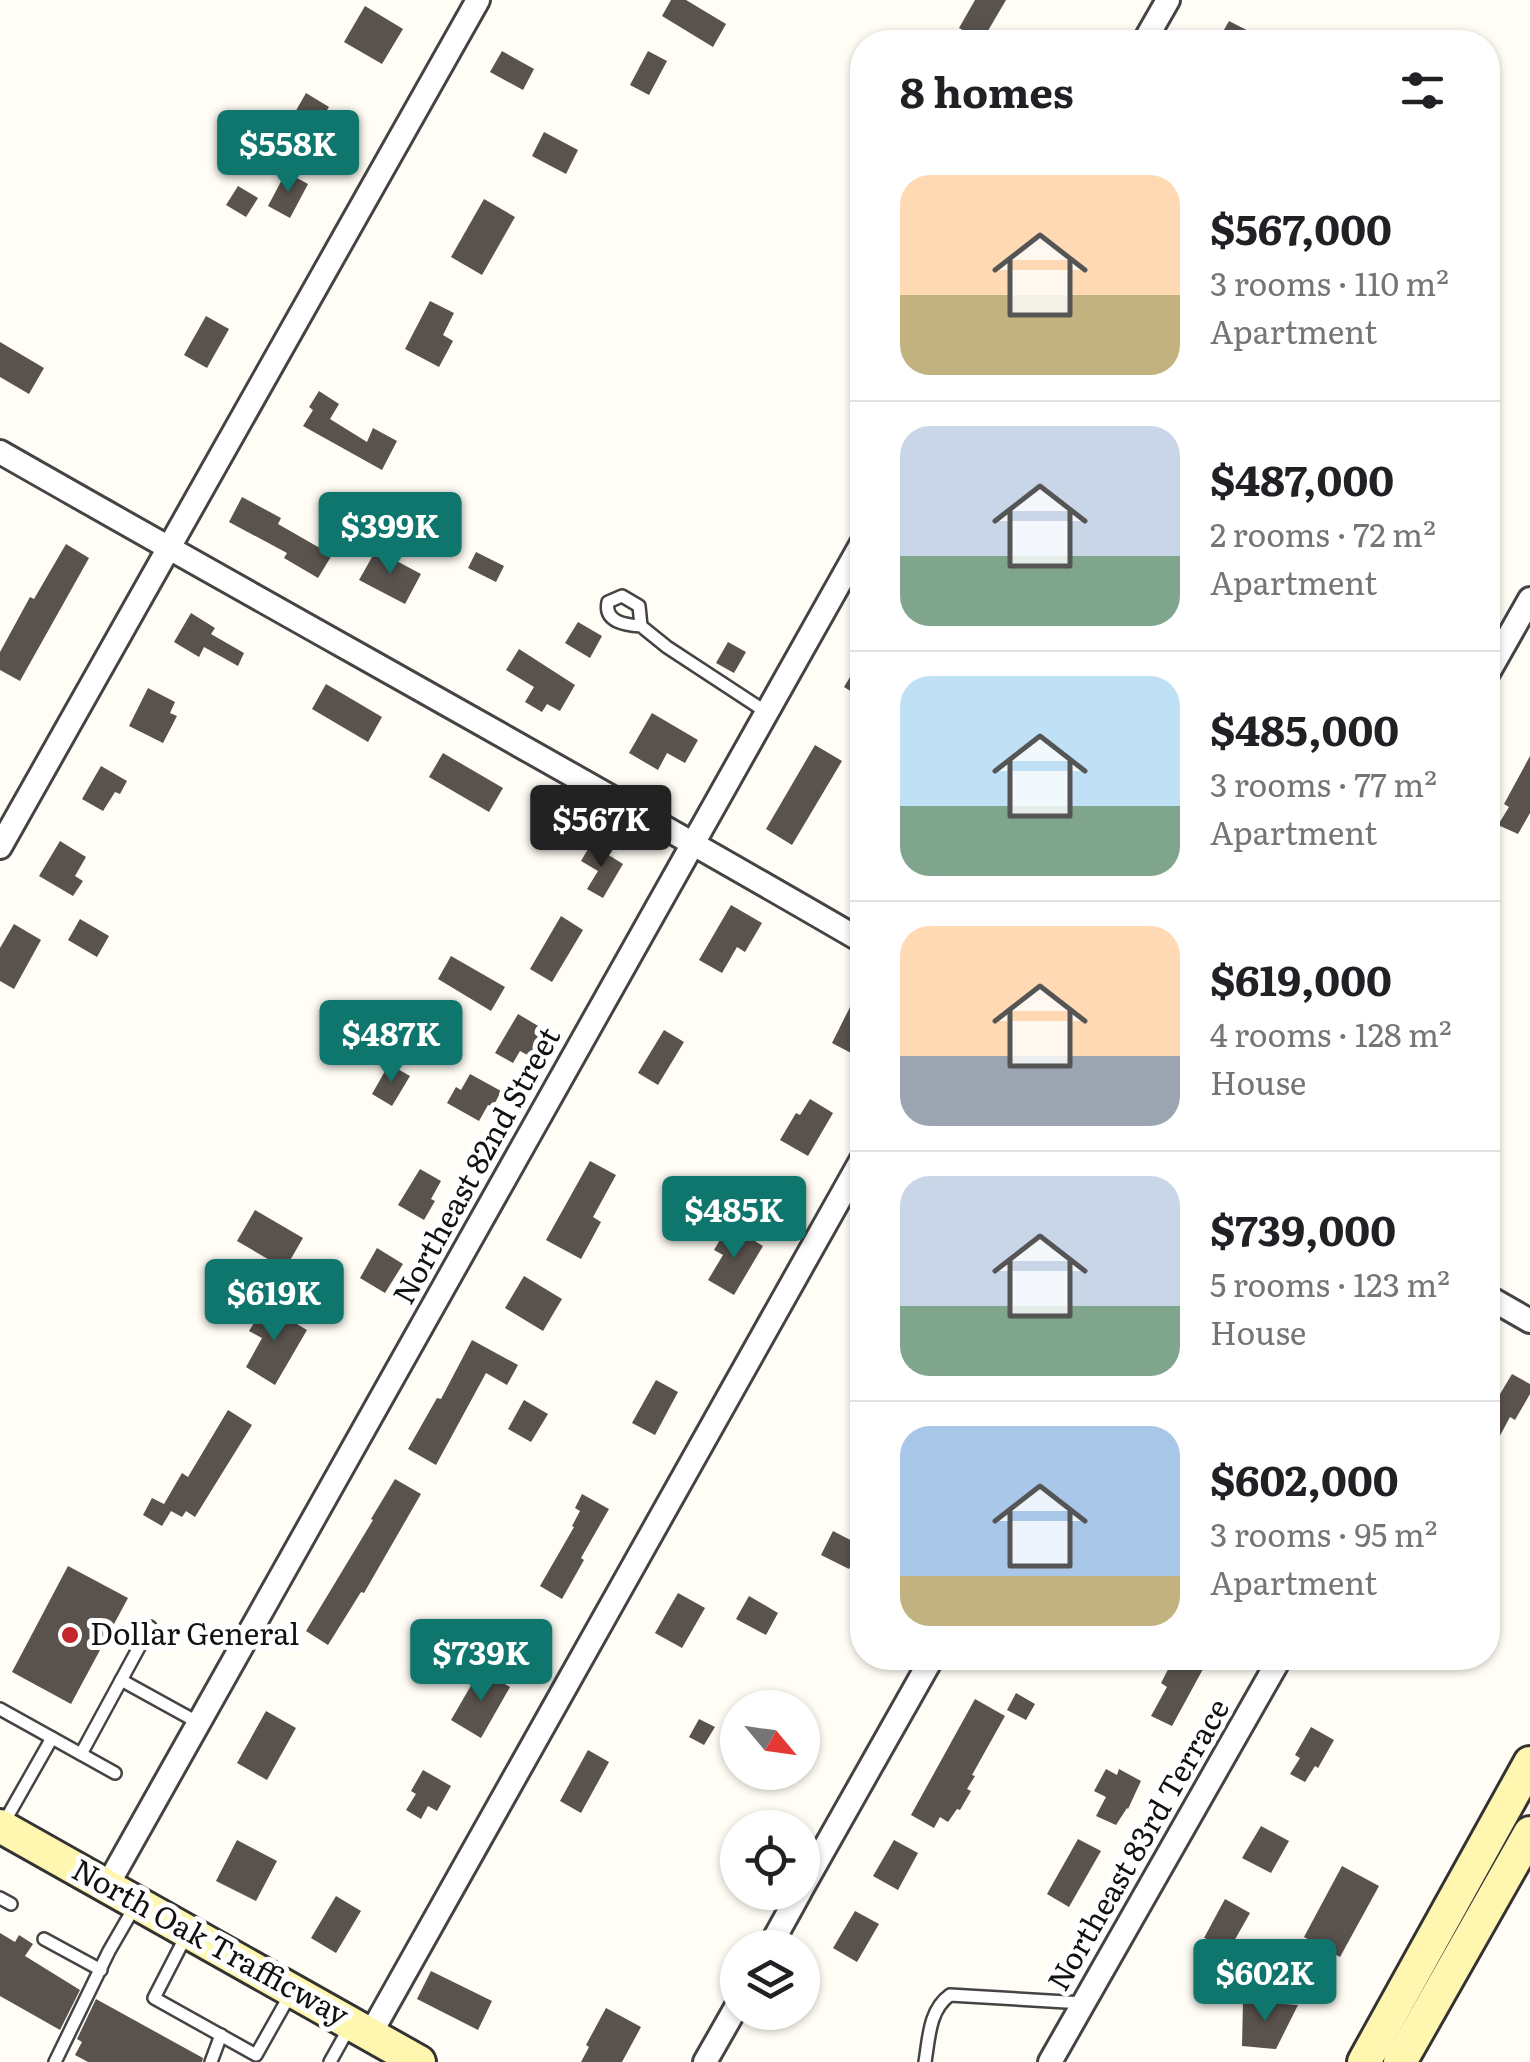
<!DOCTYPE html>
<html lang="en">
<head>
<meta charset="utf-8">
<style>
  :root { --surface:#fff; --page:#f2f2f2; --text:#202124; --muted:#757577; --line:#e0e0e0; --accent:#0f766e }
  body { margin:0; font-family:Literata,serif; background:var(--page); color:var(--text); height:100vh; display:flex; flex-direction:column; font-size:38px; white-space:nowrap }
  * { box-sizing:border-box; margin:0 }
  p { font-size:32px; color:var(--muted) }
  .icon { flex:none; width:55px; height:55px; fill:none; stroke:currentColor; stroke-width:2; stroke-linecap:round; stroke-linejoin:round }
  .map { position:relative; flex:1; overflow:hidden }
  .side { position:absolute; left:850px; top:30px; width:650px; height:1640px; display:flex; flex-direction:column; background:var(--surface); border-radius:40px; box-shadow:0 2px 8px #0004 }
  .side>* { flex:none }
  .needle { width:65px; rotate:119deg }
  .controls { position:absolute; left:720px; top:1690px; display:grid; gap:20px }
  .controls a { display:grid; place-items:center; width:100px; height:100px; border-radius:50%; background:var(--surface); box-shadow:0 2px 8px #0004; font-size:50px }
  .price { position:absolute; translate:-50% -85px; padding:0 22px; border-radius:10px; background:var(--accent); color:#fff; font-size:32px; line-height:65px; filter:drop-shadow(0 2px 5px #0008) }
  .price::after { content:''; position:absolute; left:50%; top:60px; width:30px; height:22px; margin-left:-15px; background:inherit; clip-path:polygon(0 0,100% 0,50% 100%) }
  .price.selected { background:#222; color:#fff }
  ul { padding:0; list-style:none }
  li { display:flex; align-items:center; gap:30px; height:250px; padding:0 50px }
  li+li { border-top:2px solid var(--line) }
  li span { display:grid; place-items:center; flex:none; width:280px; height:200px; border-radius:30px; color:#555 }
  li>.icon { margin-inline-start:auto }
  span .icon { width:120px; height:120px; fill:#fffc; stroke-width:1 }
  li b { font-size:42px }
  h2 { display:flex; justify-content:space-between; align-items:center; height:120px; padding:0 50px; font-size:42px }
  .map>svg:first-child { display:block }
  .building { fill:#5a524d }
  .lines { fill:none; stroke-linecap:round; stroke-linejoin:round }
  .service-casing { stroke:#444; stroke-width:16 }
  .minor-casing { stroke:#444; stroke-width:28 }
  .secondary-casing { stroke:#333; stroke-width:38 }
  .service { stroke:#fff; stroke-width:11 }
  .minor { stroke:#fff; stroke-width:22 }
  .secondary { stroke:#fff6b0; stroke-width:32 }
  .poi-dot { fill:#c4262e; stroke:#fff; stroke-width:4 }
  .labels { text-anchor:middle; stroke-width:10; stroke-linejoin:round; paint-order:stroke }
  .street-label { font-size:30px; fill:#111; stroke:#fff }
  .poi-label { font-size:30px; fill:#111; stroke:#fff; text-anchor:start }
</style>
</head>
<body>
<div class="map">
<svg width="1530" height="2062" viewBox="0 0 1530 2062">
  <rect width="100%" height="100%" fill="#fffdf5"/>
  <!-- building -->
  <g class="building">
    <polygon points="671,0 686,0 726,24 713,47 662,16"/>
    <polygon points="975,0 1006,0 982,41 959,28"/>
    <polygon points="365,6 403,29 382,64 344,42"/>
    <polygon points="1229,21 1270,42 1217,42"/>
    <polygon points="502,51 534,69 523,90 490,72"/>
    <polygon points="648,51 667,61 649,95 630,85"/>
    <polygon points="306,93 329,107 308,141 286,128"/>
    <polygon points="544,132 578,150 566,174 532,156"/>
    <polygon points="286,172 308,184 290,218 268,206"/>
    <polygon points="238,186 258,198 246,217 226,205"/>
    <polygon points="484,199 515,217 482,275 451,257"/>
    <polygon points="430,301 454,313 443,335 453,341 439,367 405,349"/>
    <polygon points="206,316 229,329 207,368 184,355"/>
    <polygon points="0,342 44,368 29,394 0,377"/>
    <polygon points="319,391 339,404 330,419 367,442 373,428 397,441 382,470 303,426 313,410 309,407"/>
    <polygon points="242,497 281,518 278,524 332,555 318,578 284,558 287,553 229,522"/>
    <polygon points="66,544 89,558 20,681 0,670 0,652 30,597 34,599"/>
    <polygon points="376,550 421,574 405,604 359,580"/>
    <polygon points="476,552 504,566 496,582 468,568"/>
    <polygon points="191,613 215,628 211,634 244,653 238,666 204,647 199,657 174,642"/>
    <polygon points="578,622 602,636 590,658 565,643"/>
    <polygon points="728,642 746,652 734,673 716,663"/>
    <polygon points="519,649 575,685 560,711 547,704 542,712 525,702 534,687 506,670"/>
    <polygon points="862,657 862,698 844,687"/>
    <polygon points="326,684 382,717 368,742 312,709"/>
    <polygon points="148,688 175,702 170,713 177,716 163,743 129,726"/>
    <polygon points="652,713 698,740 685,763 667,753 658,770 629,753"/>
    <polygon points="815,745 842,761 792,845 766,829"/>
    <polygon points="443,753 503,788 489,812 429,777"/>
    <polygon points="1530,756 1530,813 1518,834 1498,825 1509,807 1504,804"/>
    <polygon points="101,766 127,781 120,794 115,792 103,811 82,799"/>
    <polygon points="60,841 86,857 75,876 83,881 73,896 39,876"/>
    <polygon points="591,844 623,864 603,898 587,889 598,871 581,861"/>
    <polygon points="731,905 762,923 745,952 737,947 722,973 699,960"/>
    <polygon points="561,916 583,930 552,982 530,969"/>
    <polygon points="80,919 109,936 97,957 68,940"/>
    <polygon points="14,924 41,940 14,989 0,981 0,948"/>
    <polygon points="451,956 505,987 491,1011 438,979"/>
    <polygon points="862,983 862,1036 853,1054 832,1043"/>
    <polygon points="518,1014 545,1030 529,1056 520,1051 513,1063 495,1053"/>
    <polygon points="664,1030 684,1042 658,1085 638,1073"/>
    <polygon points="389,1064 410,1076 392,1106 372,1094"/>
    <polygon points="470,1074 501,1091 493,1107 488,1105 479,1121 447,1103 456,1087 461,1090"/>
    <polygon points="810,1099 833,1113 808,1156 780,1140 796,1113 800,1115"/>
    <polygon points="590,1161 616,1175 593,1217 601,1222 581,1259 546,1240"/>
    <polygon points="420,1169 441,1181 431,1199 435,1201 424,1220 398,1205"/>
    <polygon points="255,1210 303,1238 285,1269 237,1241"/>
    <polygon points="737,1230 763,1246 734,1295 708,1280 723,1255 714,1250 724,1233 732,1237"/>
    <polygon points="377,1248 403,1264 385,1293 360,1278"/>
    <polygon points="524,1276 562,1299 543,1331 505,1308"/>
    <polygon points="265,1305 307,1330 275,1385 246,1367 262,1338 249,1331"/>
    <polygon points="472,1340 518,1365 507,1385 486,1373 436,1465 408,1449 437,1398 441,1399"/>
    <polygon points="1512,1374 1530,1384 1530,1394 1515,1420 1510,1417 1488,1458 1488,1414"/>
    <polygon points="656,1380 678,1392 655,1435 632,1423"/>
    <polygon points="524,1400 548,1414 531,1442 508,1429"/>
    <polygon points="228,1410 252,1425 195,1517 186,1511 182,1517 171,1511 162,1526 143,1515 152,1498 164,1504 182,1473 188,1477"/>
    <polygon points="395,1479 421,1494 364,1593 361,1592 328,1645 306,1631 373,1520 371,1519"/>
    <polygon points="582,1494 609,1509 581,1558 584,1560 562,1599 540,1586 574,1527 572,1526 580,1511 575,1508"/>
    <polygon points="833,1531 860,1545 849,1569 821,1555"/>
    <polygon points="68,1566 128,1598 71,1704 12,1672"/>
    <polygon points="678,1593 705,1608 682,1648 655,1633"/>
    <polygon points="749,1596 778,1613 766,1635 736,1619"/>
    <polygon points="1174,1658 1209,1658 1172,1726 1151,1716 1167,1687 1161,1683"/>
    <polygon points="480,1670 510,1687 481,1738 451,1720"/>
    <polygon points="1016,1693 1035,1704 1026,1720 1007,1710"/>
    <polygon points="975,1699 1005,1716 972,1775 975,1776 967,1789 971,1791 960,1810 957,1809 948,1822 940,1817 934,1828 911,1815"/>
    <polygon points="266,1711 296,1728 267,1780 237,1763"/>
    <polygon points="699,1719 715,1727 704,1745 689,1737"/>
    <polygon points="1311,1727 1334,1740 1318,1768 1315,1766 1305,1782 1290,1774 1300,1758 1295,1755"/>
    <polygon points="588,1750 609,1762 581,1813 560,1801"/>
    <polygon points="1106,1769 1117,1775 1119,1769 1141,1781 1128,1809 1127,1808 1116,1825 1096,1816 1106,1797 1094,1791"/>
    <polygon points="423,1770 451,1786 437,1811 428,1806 421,1819 406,1810 416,1794 411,1791"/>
    <polygon points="1261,1826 1289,1841 1271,1873 1242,1858"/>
    <polygon points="1078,1839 1101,1851 1069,1907 1047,1894"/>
    <polygon points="237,1840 277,1861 256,1901 216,1881"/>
    <polygon points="894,1840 918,1853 898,1890 873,1876"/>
    <polygon points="1342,1866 1379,1886 1340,1957 1304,1937"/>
    <polygon points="336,1896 361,1911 336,1953 311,1938"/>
    <polygon points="1225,1899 1250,1913 1229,1950 1231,1952 1220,1973 1196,1960 1207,1939 1204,1938"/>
    <polygon points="855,1911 879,1924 857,1962 833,1948"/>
    <polygon points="0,1933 15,1942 19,1935 33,1944 25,1956 80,1990 60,2030 0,1996"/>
    <polygon points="431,1971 492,2001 478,2030 417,1999"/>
    <polygon points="96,1999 203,2058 202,2062 88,2062 75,2055 82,2042 77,2039"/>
    <polygon points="1243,2001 1298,2005 1276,2049 1242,2046"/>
    <polygon points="606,2008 641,2027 622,2062 581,2062 589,2047 586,2045"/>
  </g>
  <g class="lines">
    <!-- service casing -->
    <g class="service-casing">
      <g id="service">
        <path d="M641 626C625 625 604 622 608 602L622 596 639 606 641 626 667 647 766 712"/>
        <polyline points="121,1680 199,1723"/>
        <polyline points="0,1709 115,1773"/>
        <polyline points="81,1754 150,1627"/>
        <polyline points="2,1826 52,1738"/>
        <polyline points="0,1898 11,1904"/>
        <polyline points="188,1932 154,1998 256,2055 291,1993"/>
        <polyline points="44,1939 101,1970"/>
        <polyline points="55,2062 109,1951 135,1906"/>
        <polyline points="211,2062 221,2035"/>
        <polyline points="330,2062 350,2026"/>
        <path d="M925 2062C929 2038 929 2010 950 1995L1083 2003"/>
      </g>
    </g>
    <!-- minor casing -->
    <g class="minor-casing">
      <g id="minor">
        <polyline points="1144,42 1168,0"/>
        <path d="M0 452C287 616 577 775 862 941"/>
        <polyline points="1488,673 1530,599"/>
        <polyline points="0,847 478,0"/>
        <polyline points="1488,1297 1530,1321"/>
        <polyline points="107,1886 862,543"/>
        <polyline points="802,1888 932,1658"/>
        <polyline points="769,1948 800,1892"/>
        <polyline points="371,2033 862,1159"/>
        <polyline points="705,2062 738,2004"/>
        <polyline points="1050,2062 1280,1658"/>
      </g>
    </g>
    <!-- secondary casing -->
    <g class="secondary-casing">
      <g id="secondary">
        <polyline points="0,1826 419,2062"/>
        <polyline points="1364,2062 1530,1763"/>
        <polyline points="1400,2062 1530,1833"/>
      </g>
    </g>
    <!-- service -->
    <use href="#service" class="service"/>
    <!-- minor -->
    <use href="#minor" class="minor"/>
    <!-- secondary -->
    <use href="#secondary" class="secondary"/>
  </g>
  <!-- markers -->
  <circle class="poi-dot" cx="70" cy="1635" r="10"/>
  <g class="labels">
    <!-- street labels -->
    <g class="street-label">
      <text transform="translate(477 1166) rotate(-61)" y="10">Northeast 82nd Street</text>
      <text transform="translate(1139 1845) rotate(-60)" y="10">Northeast 83rd Terrace</text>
      <text transform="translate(210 1943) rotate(29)" y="10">North Oak Trafficway</text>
    </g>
    <!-- poi labels -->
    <g class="poi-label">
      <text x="90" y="1645">Dollar General</text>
    </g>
  </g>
</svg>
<div class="controls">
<a><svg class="needle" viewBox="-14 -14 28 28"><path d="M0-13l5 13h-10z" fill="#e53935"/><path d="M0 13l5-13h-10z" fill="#757577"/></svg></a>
<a><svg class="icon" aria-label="locate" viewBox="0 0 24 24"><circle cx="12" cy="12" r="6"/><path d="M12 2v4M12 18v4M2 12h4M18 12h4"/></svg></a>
<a><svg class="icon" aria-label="layers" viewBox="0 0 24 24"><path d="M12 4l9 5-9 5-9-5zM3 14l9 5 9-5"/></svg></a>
</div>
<b class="price" style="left:288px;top:195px">$558K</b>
<b class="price" style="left:390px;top:577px">$399K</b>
<b class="price selected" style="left:601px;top:870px">$567K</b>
<b class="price" style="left:391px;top:1085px">$487K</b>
<b class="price" style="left:734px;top:1261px">$485K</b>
<b class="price" style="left:274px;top:1344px">$619K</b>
<b class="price" style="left:481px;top:1704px">$739K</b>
<b class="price" style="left:1265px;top:2024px">$602K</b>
<section class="side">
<h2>8 homes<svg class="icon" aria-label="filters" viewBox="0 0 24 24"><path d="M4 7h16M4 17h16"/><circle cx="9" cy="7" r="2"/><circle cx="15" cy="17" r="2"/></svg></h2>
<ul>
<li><span style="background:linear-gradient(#ffd9b3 60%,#c2b280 0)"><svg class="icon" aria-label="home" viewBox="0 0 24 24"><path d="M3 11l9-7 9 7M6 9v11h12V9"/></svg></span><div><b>$567,000</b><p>3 rooms · 110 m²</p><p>Apartment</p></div></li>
<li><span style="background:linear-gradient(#c9d6e8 65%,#7fa58c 0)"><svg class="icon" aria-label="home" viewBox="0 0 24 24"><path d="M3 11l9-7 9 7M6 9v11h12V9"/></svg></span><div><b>$487,000</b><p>2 rooms · 72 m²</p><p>Apartment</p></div></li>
<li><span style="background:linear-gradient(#bfe0f5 65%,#7fa58c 0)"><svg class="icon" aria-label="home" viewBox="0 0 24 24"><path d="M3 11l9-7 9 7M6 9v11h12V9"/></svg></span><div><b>$485,000</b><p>3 rooms · 77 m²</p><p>Apartment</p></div></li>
<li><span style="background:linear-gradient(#ffd9b3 65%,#9aa5b1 0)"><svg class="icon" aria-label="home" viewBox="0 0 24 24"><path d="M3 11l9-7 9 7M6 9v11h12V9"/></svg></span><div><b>$619,000</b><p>4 rooms · 128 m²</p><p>House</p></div></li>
<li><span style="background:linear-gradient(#c9d6e8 65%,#7fa58c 0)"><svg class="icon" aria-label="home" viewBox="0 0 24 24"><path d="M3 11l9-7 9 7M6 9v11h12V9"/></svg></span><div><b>$739,000</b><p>5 rooms · 123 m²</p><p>House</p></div></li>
<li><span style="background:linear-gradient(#a9c7e8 75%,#c2b280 0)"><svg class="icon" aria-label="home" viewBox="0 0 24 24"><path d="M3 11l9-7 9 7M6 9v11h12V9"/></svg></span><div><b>$602,000</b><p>3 rooms · 95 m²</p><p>Apartment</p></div></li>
</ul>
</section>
</div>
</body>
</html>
